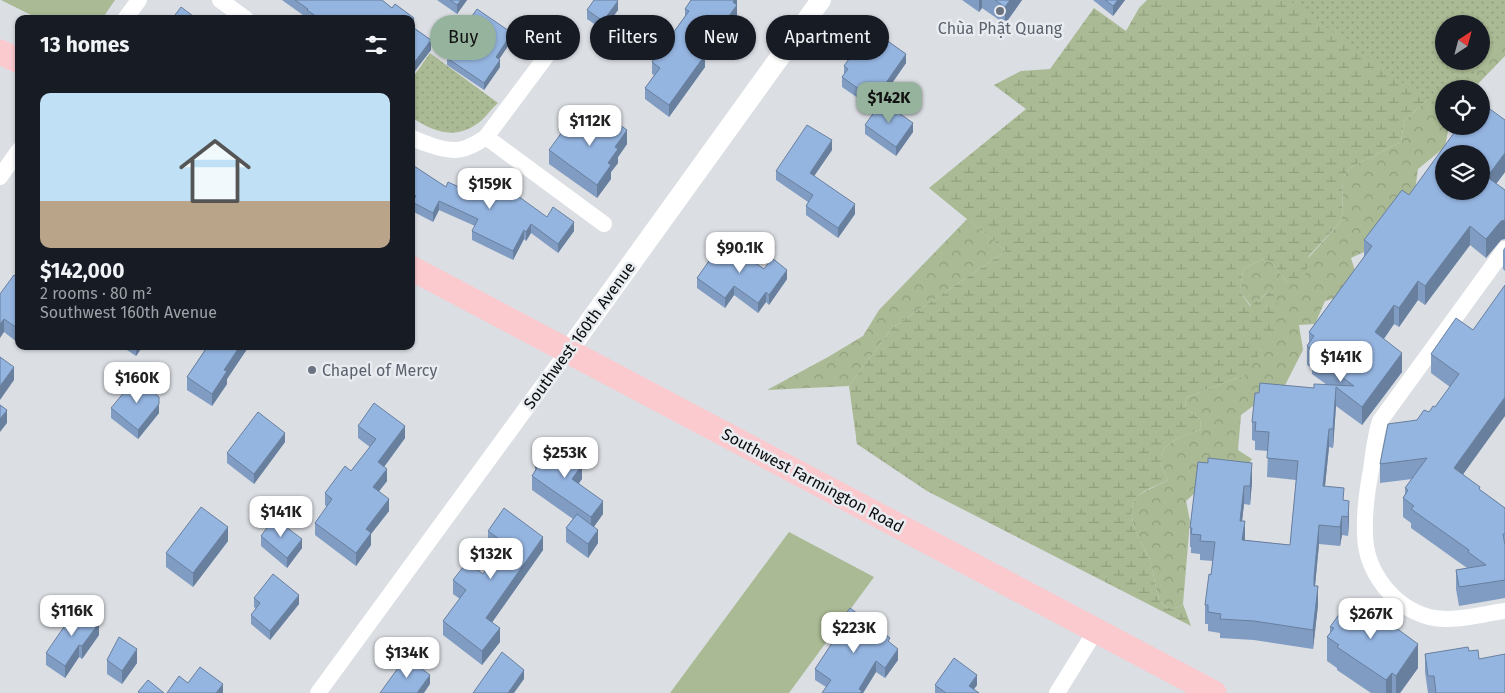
<!DOCTYPE html>
<html lang="en">
<head>
<meta charset="utf-8">
<style>
  :root { --surface:#171b24; --page:#242831; --text:#f1f3f6; --muted:#9ea1a6; --line:#363941; --accent:#96b49d }
  body { margin:0; font-family:"Fira Sans",sans-serif; background:var(--page); color:var(--text); height:100vh; display:flex; flex-direction:column; font-size:19px; white-space:nowrap }
  * { box-sizing:border-box; margin:0 }
  p { font-size:16px; color:var(--muted) }
  .icon { flex:none; width:28px; height:28px; fill:none; stroke:currentColor; stroke-width:2; stroke-linecap:round; stroke-linejoin:round }
  .map { position:relative; flex:1; overflow:hidden }
  .panel { position:absolute; left:15px; top:15px; width:400px; height:335px; display:flex; flex-direction:column; background:var(--surface); border-radius:10px; box-shadow:0 1px 4px #0004 }
  .panel>* { flex:none }
  .hud { position:absolute; left:430px; top:15px; width:475px; height:45px; display:flex; gap:10px }
  .needle { width:32px; rotate:36deg }
  .controls { position:absolute; left:1435px; top:15px; display:grid; gap:10px }
  .controls a { display:grid; place-items:center; width:55px; height:55px; border-radius:50%; background:var(--surface); box-shadow:0 1px 4px #0004; font-size:25px }
  .price { position:absolute; translate:-50% -42px; padding:0 11px; border-radius:10px; background:#fff; color:#222; font-size:16px; line-height:32px; filter:drop-shadow(0 1px 2px #0008) }
  .price::after { content:''; position:absolute; left:50%; top:30px; width:15px; height:11px; margin-left:-8px; background:inherit; clip-path:polygon(0 0,100% 0,50% 100%) }
  .price.selected { background:var(--accent); color:#111 }
  ul { padding:0; list-style:none }
  li { display:grid; align-content:center; gap:10px; height:265px; padding:0 25px }
  li+li { border-top:1px solid var(--line) }
  li span { display:grid; place-items:center; height:155px; border-radius:10px; color:#555 }
  li>.icon { margin-inline-start:auto }
  span .icon { width:90px; height:90px; fill:#fffc; stroke-width:1 }
  li b { font-size:21px }
  h2 { display:flex; justify-content:space-between; align-items:center; height:60px; padding:0 25px; font-size:21px }
  .pill { padding:0 18px; border-radius:22px; background:var(--surface); box-shadow:0 1px 4px #0004; font-size:18px; line-height:45px }
  .pill.selected { background:var(--accent); color:#111 }
  .map>svg:first-child { display:block }
  .grass { fill:#aaba94 }
  .forest { fill:url(#forest-crowns) }
  .wetland { fill:url(#wetland-marsh) }
  .park { fill:url(#park-dots); fill-rule:evenodd }
  .lines { fill:none; stroke-linecap:round; stroke-linejoin:round }
  .minor { stroke:#fff; stroke-width:16 }
  .tertiary { stroke:#fff; stroke-width:20 }
  .primary { stroke:#fbcacf; stroke-width:25 }
  .wall { fill:#809cc2 }
  .shaded-wall { fill:#687f9e }
  .building { fill:#95b5e1; stroke:#687f9e; fill-rule:evenodd }
  .worship-dot { fill:#6b7280; stroke:#e8ecf0; stroke-width:2 }
  .labels { text-anchor:middle; stroke-width:5; stroke-linejoin:round; paint-order:stroke }
  .worship-label { font-size:16px; fill:#5b616d; stroke:#e8ecf0 }
  .street-label { font-size:16px; fill:#0b0c0e; stroke:#e8ecf0 }
</style>
</head>
<body>
<div class="map">
<svg width="1505" height="693" viewBox="0 0 1505 693">
  <defs>
    <pattern id="forest-crowns" width="20" height="18" patternUnits="userSpaceOnUse" patternTransform="scale(1.25)"><rect width="20" height="18" fill="#aaba94"/><path d="M2 6a3 3 0 1 1 6 0M12 15a3 3 0 1 1 6 0" fill="none" stroke="#919f7e"/></pattern>
    <pattern id="wetland-marsh" width="20" height="14" patternUnits="userSpaceOnUse" patternTransform="scale(1.25)"><rect width="20" height="14" fill="#aaba94"/><path d="M1 5h8M5 5V1M11 12h8M15 12V8" fill="none" stroke="#919f7e"/></pattern>
    <pattern id="park-dots" width="8" height="8" patternUnits="userSpaceOnUse" patternTransform="scale(1.25)"><rect width="8" height="8" fill="#aaba94"/><path d="M2 2h.1M6 6h.1" fill="none" stroke="#919f7e" stroke-width="1.8" stroke-linecap="round"/></pattern>
  </defs>
  <rect width="100%" height="100%" fill="#dbdee3"/>
  <!-- grass -->
  <g class="grass">
    <polygon points="1,0 115,0 102,19 39,19"/>
    <polygon points="789,532 874,577 789,693 670,693"/>
  </g>
  <!-- forest -->
  <g class="forest">
    <polygon points="1505,28 1505,56 1473,89 1448,89 1481,61"/>
    <path d="M1444 91V126H1449L1445 147 1418 169 1415 191 1375 247 1351 258 1357 277 1339 297 1325 301 1315 324 1299 325 1303 350 1280 395 1261 400 1241 415 1238 450 1252 459 1241 474 1206 483 1186 501 1190 521 1183 604C1176 610 1166 610 1160 601 1156 594 1154 573 1151 564 1145 545 1120 516 1138 496 1143 491 1161 484 1168 480 1166 475 1161 468 1161 462 1159 441 1186 436 1201 429L1200 419 1186 408 1185 398 1245 375 1267 293 1251 306 1240 291 1243 269 1263 259 1271 262 1287 282 1342 220 1343 177 1351 167 1401 142 1404 121 1425 102Z"/>
    <polygon points="967,219 1006,251 892,328 849,386 767,390 828,357 863,336 879,310"/>
  </g>
  <!-- wetland -->
  <path class="wetland" d="M1147 0H1505L1481 24H1444V91L1425 102 1404 121 1401 142 1351 167 1343 177 1342 220 1309 256 1305 277 1296 284 1287 282 1271 262 1263 259 1243 269 1240 291 1250 306 1268 293 1277 294 1278 326 1245 375 1185 398 1186 408 1200 419 1201 429C1186 436 1159 441 1161 462 1161 468 1166 475 1168 480 1161 484 1143 490 1138 496 1120 516 1145 545 1151 564 1154 573 1156 594 1160 601 1166 610 1176 610 1183 604L1191 626 927 491 857 444 849 386 892 328 1006 251 929 188 1026 109 994 85 1021 71 1050 69 1094 8 1126 31 1139 8Z"/>
  <!-- park -->
  <g class="park">
    <path d="M1289 0H1505V31L1463 89H1444V113ZM1444 24H1481V61H1444Z"/>
    <path d="M430 53 498 103C492 108 488 114 482 120 457 141 435 133 411 117V80Z"/>
  </g>
  <g class="lines">
    <!-- minor -->
    <g class="minor">
      <polyline points="220,0 246,19"/>
      <polyline points="125,19 139,0"/>
      <path d="M411 137C417 141 423 142 430 145 454 153 465 152 486 137L548 54"/>
      <polyline points="486,137 604,224"/>
      <polyline points="0,177 19,150"/>
      <path d="M1505 249 1380 421C1375 437 1373 454 1371 470 1367 491 1364 513 1365 535 1366 572 1393 607 1429 617 1453 623 1481 614 1505 611"/>
      <polyline points="318,693 568,351"/>
      <polyline points="1057,693 1096,630"/>
    </g>
    <!-- tertiary -->
    <polyline class="tertiary" points="568,351 821,0"/>
    <!-- primary -->
    <g class="primary">
      <polyline points="0,52 19,61"/>
      <polyline points="411,268 1214,693"/>
    </g>
  </g>
  <!-- wall -->
  <g class="wall">
    <polygon points="282,0 382,0 392,8 395,4 414,18 414,28 431,40 431,50 411,76 411,19 307,19 307,18"/>
    <polygon points="437,0 467,0 457,14"/>
    <polygon points="737,0 737,17 726,32 722,28 703,54 705,67 669,117 645,99 645,88 654,75 652,74 652,62 685,16 685,9"/>
    <polygon points="962,0 1022,0 1005,24 982,8 979,12"/>
    <polygon points="1093,0 1125,0 1113,16"/>
    <polygon points="587,10 618,10 603,30 587,19"/>
    <polygon points="465,26 512,40 499,59 500,67 484,90 447,65 447,58 465,31"/>
    <polygon points="859,40 906,63 874,109 842,87 842,77 844,75 844,66 859,44"/>
    <polygon points="1505,120 1505,172 1496,184 1501,240 1486,258 1470,245 1425,305 1418,300 1399,327 1394,324 1384,339 1402,372 1362,425 1336,406 1333,448 1329,447 1325,486 1344,501 1349,520 1348,536 1342,535 1340,546 1319,544 1315,586 1318,605 1313,649 1254,640 1220,638 1220,633 1208,631 1208,624 1205,624 1205,605 1211,575 1213,561 1200,560 1200,554 1191,553 1191,547 1190,547 1190,528 1198,462 1252,482 1250,505 1244,504 1242,521 1245,540 1290,545 1296,480 1267,477 1268,451 1255,450 1255,441 1252,440 1252,422 1259,393 1314,388 1327,385 1312,374 1312,368 1307,365 1307,346 1309,342 1309,332 1364,257 1364,240 1409,195"/>
    <polygon points="865,125 913,132 896,156 865,134"/>
    <polygon points="592,128 627,144 618,157 618,163 611,172 611,179 597,198 549,164 549,150 569,131"/>
    <polygon points="832,150 814,176 855,214 838,238 806,215 806,206 808,202 776,180 776,171"/>
    <polygon points="411,164 446,187 547,217 574,231 558,253 531,233 526,241 524,239 513,260 472,240 472,231 475,226 439,210 433,222 412,211"/>
    <polygon points="1505,247 1505,271 1503,269 1503,250"/>
    <polygon points="764,269 787,279 769,305 766,302 758,313 734,295 725,308 697,288 697,278"/>
    <polygon points="19,279 19,339 17,342 4,332 0,294"/>
    <polygon points="1473,330 1463,474 1480,490 1505,508 1505,598 1459,606 1456,589 1456,570 1467,568 1411,528 1411,523 1403,517 1403,498 1405,495 1405,488 1412,479 1380,483 1380,464 1417,420 1429,412 1435,407 1450,387 1431,373 1431,354"/>
    <polygon points="121,346 143,346 136,356"/>
    <polygon points="203,346 249,346 227,379 227,384 212,406 187,390 187,377 206,348"/>
    <polygon points="111,408 159,413 138,439 111,418"/>
    <polygon points="358,426 405,438 384,467 387,481 379,491 389,511 371,534 371,545 356,566 315,535 315,523 327,507 325,505 325,493 351,471 370,447 358,438"/>
    <polygon points="285,442 254,484 227,463 227,453"/>
    <polygon points="540,455 582,479 579,483 603,514 594,526 598,543 588,558 566,542 566,528 573,519 532,490 532,476 535,471 535,467 540,460"/>
    <polygon points="488,531 543,550 492,622 500,642 482,665 443,635 443,621 460,599 453,594 453,580 483,574 499,552 488,544"/>
    <polygon points="261,536 302,548 287,568 261,546"/>
    <polygon points="228,541 193,587 166,567 166,553"/>
    <polygon points="254,598 299,604 270,640 251,624 251,615 256,609 254,607"/>
    <polygon points="1346,605 1418,668 1400,693 1371,693 1337,670 1337,668 1327,661 1327,637 1330,633 1330,627"/>
    <polygon points="834,631 890,643 898,660 885,678 876,672 863,693 822,693 826,687 815,680 815,669 834,641"/>
    <polygon points="99,635 82,659 79,657 65,678 46,665 46,653"/>
    <polygon points="1469,651 1479,659 1505,693 1428,693 1425,672 1425,654"/>
    <polygon points="107,660 137,663 122,684 107,674"/>
    <polygon points="935,685 977,685 974,689 979,693 935,693"/>
  </g>
  <!-- shaded-wall -->
  <g class="shaded-wall">
    <polygon points="461,0 467,0 457,14 457,5"/>
    <polygon points="734,0 737,0 737,17 726,32 726,20"/>
    <polygon points="979,0 982,0 982,8 979,12"/>
    <polygon points="1010,0 1022,0 1005,24 1005,7"/>
    <polygon points="1118,0 1125,0 1113,16 1113,6"/>
    <polygon points="618,1 618,10 603,30 603,21"/>
    <polygon points="722,17 722,28 698,62 698,50"/>
    <polygon points="414,18 414,27 411,32 411,22"/>
    <polygon points="512,33 512,40 496,64 496,57"/>
    <polygon points="431,40 431,50 411,76 411,67"/>
    <polygon points="906,54 906,63 874,109 874,100"/>
    <polygon points="705,55 705,67 669,117 669,105"/>
    <polygon points="500,60 500,67 484,90 484,83"/>
    <polygon points="913,123 913,132 896,156 896,147"/>
    <polygon points="627,130 627,144 618,157 618,163 611,172 611,179 597,198 597,185 615,147"/>
    <polygon points="832,140 832,150 810,182 810,173"/>
    <polygon points="1505,153 1505,172 1487,196 1487,177"/>
    <polygon points="439,201 439,210 433,222 433,213"/>
    <polygon points="855,204 855,214 838,238 838,228"/>
    <polygon points="1505,220 1505,239 1501,240 1486,258 1486,239 1501,221"/>
    <polygon points="574,222 574,231 558,253 558,244"/>
    <polygon points="531,224 531,233 526,241 526,232"/>
    <polygon points="1470,226 1470,245 1425,305 1425,286"/>
    <polygon points="524,230 524,239 513,260 513,251"/>
    <polygon points="787,270 787,279 769,305 769,295"/>
    <polygon points="1418,281 1418,300 1399,327 1399,308"/>
    <polygon points="734,286 734,295 725,308 725,298"/>
    <polygon points="766,292 766,302 758,313 758,303"/>
    <polygon points="1394,305 1394,324 1375,351 1375,332"/>
    <polygon points="4,319 4,332 0,338 0,324"/>
    <polygon points="19,326 19,339 17,342 17,328"/>
    <polygon points="136,346 143,346 136,356"/>
    <polygon points="240,346 249,346 227,379 227,384 212,406 212,394 224,370"/>
    <polygon points="1402,353 1402,372 1362,425 1362,407"/>
    <polygon points="14,367 14,380 0,400 0,386"/>
    <polygon points="1336,387 1336,406 1333,448 1333,429"/>
    <polygon points="1505,397 1505,416 1454,487 1454,468"/>
    <polygon points="159,404 159,413 138,439 138,430"/>
    <polygon points="7,410 7,423 0,432 0,419"/>
    <polygon points="405,426 405,438 378,475 378,462"/>
    <polygon points="1329,429 1329,447 1323,505 1323,486"/>
    <polygon points="285,433 285,442 254,484 254,474"/>
    <polygon points="1252,463 1252,482 1250,505 1250,486"/>
    <polygon points="582,465 582,479 572,492 572,479"/>
    <polygon points="387,469 387,481 373,499 373,487"/>
    <polygon points="1244,486 1244,504 1240,539 1240,521"/>
    <polygon points="389,499 389,511 371,534 371,545 356,566 356,553 366,529"/>
    <polygon points="603,501 603,514 591,531 591,517"/>
    <polygon points="1349,501 1349,520 1348,536 1348,517"/>
    <polygon points="1342,516 1342,535 1340,546 1340,527"/>
    <polygon points="1245,521 1245,540 1242,540"/>
    <polygon points="1319,525 1319,544 1314,596 1314,577"/>
    <polygon points="228,527 228,541 193,587 193,573"/>
    <polygon points="598,530 598,543 588,558 588,544"/>
    <polygon points="543,537 543,550 486,631 486,618"/>
    <polygon points="302,539 302,548 287,568 287,558"/>
    <polygon points="1318,586 1318,605 1313,649 1313,630"/>
    <polygon points="299,595 299,604 270,640 270,631"/>
    <polygon points="99,623 99,635 82,659 82,646"/>
    <polygon points="500,628 500,642 482,665 482,651"/>
    <polygon points="1418,644 1418,668 1400,693 1396,693 1396,676"/>
    <polygon points="79,645 79,657 65,678 65,666"/>
    <polygon points="137,649 137,663 122,684 122,671"/>
    <polygon points="898,649 898,660 885,678 885,668"/>
    <polygon points="876,661 876,672 863,693 859,693 859,689"/>
    <polygon points="524,670 524,679 514,693 508,693"/>
    <polygon points="1392,673 1392,693 1386,693 1386,680"/>
    <polygon points="430,675 430,684 424,693 417,693"/>
    <polygon points="977,675 977,685 971,693 969,686"/>
    <polygon points="223,684 223,693 216,693"/>
  </g>
  <!-- building -->
  <g class="building">
    <polygon points="295,0 382,0 392,8 395,4 414,18 411,22 411,19 320,19 307,10 308,9"/>
    <polygon points="450,0 461,0 457,5"/>
    <polygon points="594,0 617,0 618,1 603,21 587,10"/>
    <polygon points="691,0 734,0 733,2 737,5 726,20 722,17 698,50 705,55 669,105 645,88 660,68 652,62 689,11 685,9"/>
    <polygon points="995,0 1010,0 1005,7"/>
    <polygon points="1105,0 1118,0 1113,6"/>
    <polygon points="181,7 197,19 172,19"/>
    <polygon points="477,9 512,33 496,57 500,60 484,83 447,58 468,27 465,26"/>
    <polygon points="411,26 431,40 411,67"/>
    <polygon points="868,27 906,54 874,100 842,77 848,69 844,66 861,42 859,40"/>
    <polygon points="882,101 913,123 896,147 865,125"/>
    <path d="M1483 104 1505 120V153L1487 177 1505 190V220L1501 221 1486 239 1470 226 1425 286 1418 281 1399 308 1394 305 1375 332 1402 353 1362 407 1336 387 1333 429H1329L1328 438 1323 486 1344 488 1343 500 1349 501 1348 517 1342 516 1340 527 1319 525 1314 577V586H1318L1313 630 1254 621 1220 619 1221 614 1208 612V605H1205L1209 574 1211 575 1215 542 1200 541 1201 535 1191 534 1192 528H1190L1198 462 1208 463V458L1252 463 1250 486H1244L1240 521H1245L1242 540 1290 545 1298 461 1267 458 1269 432 1255 431 1256 422H1252L1255 393H1259L1260 383 1314 388V384L1354 386 1312 355 1315 351 1307 346 1314 336 1309 332 1372 246 1364 240 1402 190 1409 195 1459 126H1481V106ZM1444 154H1481V191H1444Z"/>
    <polygon points="603,113 627,130 615,147 618,149 608,163 611,165 597,185 549,150 565,128 569,131 578,119 592,128"/>
    <polygon points="807,125 832,140 810,173 855,204 838,228 806,206 813,195 776,171"/>
    <polygon points="411,164 446,187 448,182 485,199 497,181 547,217 553,207 574,222 558,244 531,224 526,232 524,230 513,251 472,231 478,219 439,201 433,213 412,202 416,196 411,193"/>
    <polygon points="723,241 764,269 772,258 787,270 769,295 766,292 758,303 734,286 725,298 697,278"/>
    <polygon points="14,275 19,279 19,326 17,328 4,319 0,324 0,294"/>
    <polygon points="1505,285 1505,397 1454,468 1480,487 1479,489 1505,508 1505,534 1503,534 1505,545 1505,580 1459,587 1456,570 1486,565 1468,552 1469,550 1411,509 1414,506 1403,498 1408,490 1405,488 1427,458 1380,464 1388,424 1417,420 1424,410 1429,412 1433,406 1435,407 1459,374 1431,354 1456,318 1473,330"/>
    <polygon points="208,346 240,346 224,370 227,371 212,394 187,377"/>
    <polygon points="0,357 14,367 0,386"/>
    <polygon points="136,378 159,397 159,404 138,430 111,408"/>
    <polygon points="374,403 405,426 378,462 387,469 373,487 389,499 366,529 371,533 356,553 315,523 332,499 325,493 345,466 351,471 376,439 358,426"/>
    <polygon points="0,405 7,410 0,419"/>
    <polygon points="258,412 285,433 254,474 227,453"/>
    <polygon points="550,442 582,465 572,479 603,501 591,517 532,476 537,468 535,467 543,457 540,455"/>
    <polygon points="201,507 228,527 193,573 166,553"/>
    <polygon points="504,508 543,537 486,618 500,628 482,651 443,621 466,590 453,580 467,562 483,574 505,543 488,531"/>
    <polygon points="577,514 598,530 588,544 566,528"/>
    <polygon points="274,518 302,539 287,558 261,536"/>
    <polygon points="273,574 299,595 270,631 251,615 260,603 254,598"/>
    <polygon points="1355,598 1418,644 1396,676 1392,673 1386,680 1337,647 1339,645 1327,637 1334,628 1330,627 1346,605 1349,607"/>
    <polygon points="77,608 99,623 82,646 79,645 65,666 46,653"/>
    <polygon points="850,608 890,638 888,641 898,649 885,668 876,661 859,689 862,691 860,693 822,693 831,680 815,669 838,634 834,631"/>
    <polygon points="119,637 137,649 122,671 107,660"/>
    <polygon points="1468,647 1469,651 1478,650 1479,659 1505,654 1505,693 1436,693 1434,676 1428,676 1425,654"/>
    <polygon points="502,652 524,670 508,693 473,693"/>
    <polygon points="406,657 430,675 417,693 380,693"/>
    <polygon points="954,658 977,675 969,686 979,693 946,693 935,685"/>
    <polygon points="200,667 223,684 216,693 167,693 179,676 188,683"/>
    <polygon points="148,680 164,693 140,693 138,692"/>
  </g>
  <!-- markers -->
  <g class="worship-dot">
    <circle cx="1000" cy="11" r="5"/>
    <circle cx="312" cy="370" r="5"/>
  </g>
  <g class="labels">
    <!-- worship labels -->
    <g class="worship-label">
      <text x="1000" y="34">Chùa Phật Quang</text>
      <text x="322" y="376" text-anchor="start">Chapel of Mercy</text>
    </g>
    <!-- street labels -->
    <g class="street-label">
      <text transform="translate(579 335) rotate(-54)" y="6">Southwest 160th Avenue</text>
      <text transform="translate(813 480) rotate(28)" y="6">Southwest Farmington Road</text>
    </g>
  </g>
</svg>
<div class="controls">
<a><svg class="needle" viewBox="-14 -14 28 28"><path d="M0-13l5 13h-10z" fill="#e53935"/><path d="M0 13l5-13h-10z" fill="#9ea1a6"/></svg></a>
<a><svg class="icon" aria-label="locate" viewBox="0 0 24 24"><circle cx="12" cy="12" r="6"/><path d="M12 2v4M12 18v4M2 12h4M18 12h4"/></svg></a>
<a><svg class="icon" aria-label="layers" viewBox="0 0 24 24"><path d="M12 4l9 5-9 5-9-5zM3 14l9 5 9-5"/></svg></a>
</div>
<b class="price selected" style="left:889px;top:124px">$142K</b>
<b class="price" style="left:590px;top:147px">$112K</b>
<b class="price" style="left:490px;top:210px">$159K</b>
<b class="price" style="left:740px;top:274px">$90.1K</b>
<b class="price" style="left:1341px;top:383px">$141K</b>
<b class="price" style="left:137px;top:404px">$160K</b>
<b class="price" style="left:565px;top:479px">$253K</b>
<b class="price" style="left:281px;top:538px">$141K</b>
<b class="price" style="left:491px;top:580px">$132K</b>
<b class="price" style="left:72px;top:637px">$116K</b>
<b class="price" style="left:1371px;top:640px">$267K</b>
<b class="price" style="left:854px;top:654px">$223K</b>
<b class="price" style="left:407px;top:679px">$134K</b>
<div class="hud">
<a class="pill selected">Buy</a>
<a class="pill">Rent</a>
<a class="pill">Filters</a>
<a class="pill">New</a>
<a class="pill">Apartment</a>
</div>
<section class="panel">
<h2>13 homes<svg class="icon" aria-label="filters" viewBox="0 0 24 24"><path d="M4 7h16M4 17h16"/><circle cx="9" cy="7" r="2"/><circle cx="15" cy="17" r="2"/></svg></h2>
<ul>
<li><span style="background:linear-gradient(#bfe0f5 70%,#b9a48a 0)"><svg class="icon" aria-label="home" viewBox="0 0 24 24"><path d="M3 11l9-7 9 7M6 9v11h12V9"/></svg></span><div><b>$142,000</b><p>2 rooms · 80 m²</p><p>Southwest 160th Avenue</p></div></li>
</ul>
</section>
</div>
</body>
</html>
